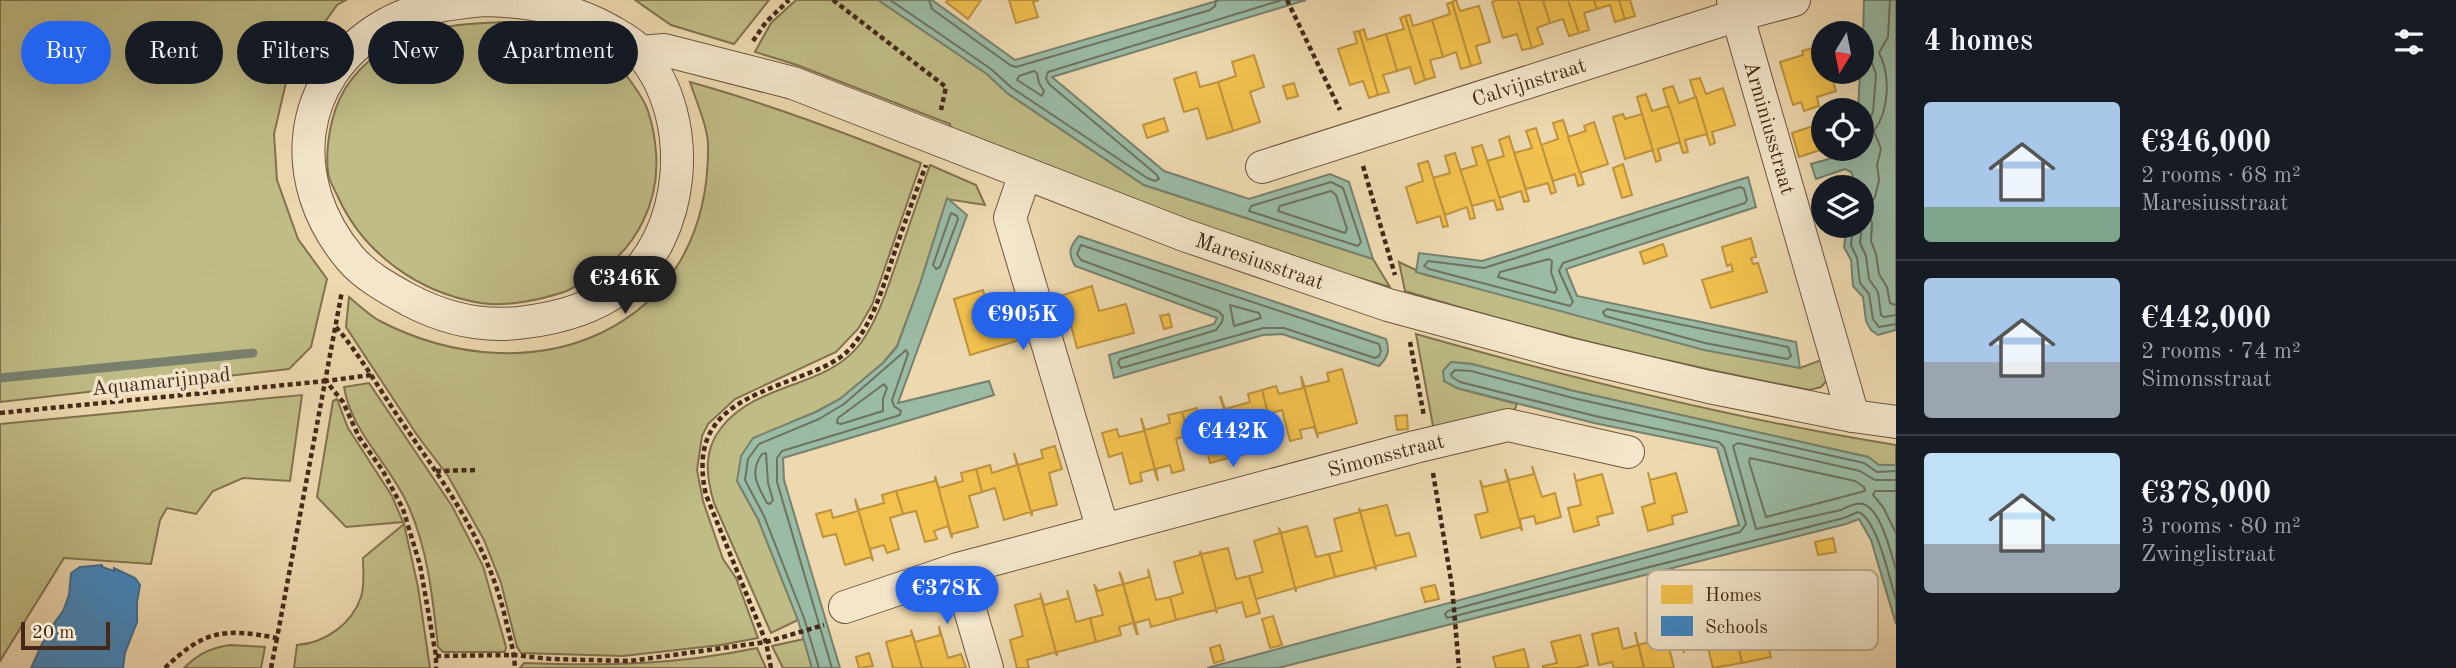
<!DOCTYPE html>
<html lang="en">
<head>
<meta charset="utf-8">
<style>
  :root { --surface:#171b24; --page:#20242c; --text:#f1f3f6; --muted:#9ea1a6; --line:#363941; --accent:#2563eb }
  body { margin:0; font-family:"Old Standard TT",serif; background:var(--page); color:var(--text); height:100vh; display:flex; flex-direction:column; font-size:26px; white-space:nowrap }
  * { box-sizing:border-box; margin:0 }
  p { font-size:23px; color:var(--muted) }
  .icon { flex:none; width:38px; height:38px; fill:none; stroke:currentColor; stroke-width:2; stroke-linecap:round; stroke-linejoin:round }
  .map { position:relative; flex:1; overflow:hidden }
  .drawer { display:flex; flex-direction:column; background:var(--surface); width:560px }
  .drawer>* { flex:none }
  .top-card { position:absolute; left:21px; top:21px; width:665px; height:63px; display:flex; gap:14px }
  .needle { width:46px; rotate:190deg }
  .fabs { position:absolute; left:1811px; top:21px; display:grid; gap:14px }
  .fabs a { display:grid; place-items:center; width:63px; height:63px; border-radius:50%; background:var(--surface); box-shadow:0 7px 28px #0002; font-size:35px }
  .scale { position:absolute; left:21px; bottom:18px; width:89px; box-sizing:border-box; padding-left:7px; border:4px solid #442919; border-top:0; font-size:19px; line-height:24px; white-space:nowrap; color:#442919; -webkit-text-stroke:5px #f3e6cb; paint-order:stroke }
  .price { position:absolute; translate:-50% -60px; padding:0 16px; border-radius:24px; background:var(--accent); color:#fff; font-size:23px; line-height:46px; filter:drop-shadow(0 2px 4px #0008) }
  .price::after { content:''; position:absolute; left:50%; top:42px; width:21px; height:16px; margin-left:-10px; background:inherit; clip-path:polygon(0 0,100% 0,50% 100%) }
  .price.active { background:#222; color:#fff }
  ul { padding:0; list-style:none }
  li { display:flex; align-items:center; gap:21px; height:175px; padding:0 28px }
  li+li { border-top:2px solid var(--line) }
  li span { display:grid; place-items:center; flex:none; width:196px; height:140px; border-radius:7px; color:#555 }
  li>.icon { margin-inline-start:auto }
  span .icon { width:84px; height:84px; fill:#fffc; stroke-width:1 }
  li b { font-size:30px }
  h2 { display:flex; justify-content:space-between; align-items:center; height:84px; padding:0 28px; font-size:30px }
  .pill { padding:0 24px; border-radius:32px; background:var(--surface); box-shadow:0 7px 28px #0002; font-size:24px; line-height:63px }
  .pill.active { background:var(--accent); color:#fff }
  main { display:flex; flex:1; min-height:0 }
  .map>svg:first-child { display:block }
  .green { fill:#c0bc85; stroke:#82724f; stroke-width:2 }
  .water { fill:#9abba5; stroke:#78816d; stroke-width:2 }
  .homes { fill:#f2c14e; stroke:#be933e; stroke-width:2 }
  .schools { fill:#3f88c5; stroke:#406c91; stroke-width:2 }
  .lines { fill:none; stroke-linecap:round; stroke-linejoin:round }
  .shore { stroke:#6f725f; stroke-width:2 }
  .stream { stroke:#78816d; stroke-width:9 }
  .street-casing { stroke:#6e553e; stroke-width:34 }
  .path { stroke:#442919; stroke-width:4.5; stroke-dasharray:5 3.5; stroke-linecap:butt }
  .street { stroke:#f3e6cb; stroke-width:32 }
  .labels { text-anchor:middle; stroke-width:7; stroke-linejoin:round; paint-order:stroke }
  .street-label { font-size:21px; fill:#442919; stroke:#f3e6cb }
  .key { fill:#f3e6cb; stroke:#bead96; stroke-width:2 }
  .key-label { font-size:19px; fill:#442919 }
</style>
</head>
<body>
<main>
<div class="map">
<svg width="1896" height="668" viewBox="0 0 1896 668">
  <rect width="100%" height="100%" fill="#edd8af"/>
  <filter id="stains"><feTurbulence type="fractalNoise" baseFrequency=".00286" numOctaves="4"/><feColorMatrix values="0 0 0 0 .2 0 0 0 0 .09 0 0 0 0 .02 0 0 0 .5 -.17"/></filter>
  <radialGradient id="worn" r=".72"><stop offset=".6" stop-color="#630" stop-opacity="0"/><stop offset="1" stop-color="#630" stop-opacity=".3"/></radialGradient>
  <!-- green -->
  <g class="green">
    <polygon points="0,0 346,0 337,5 288,74 274,134 277,180 298,239 327,279 311,347 289,369 0,402"/>
    <polygon points="635,0 769,0 734,44 671,25"/>
    <polygon points="796,0 878,0 987,74 1007,93 1144,185 1373,259 1390,287 1291,258 1191,224 951,131 950,124 797,65 755,52 771,23"/>
    <path d="M505 22C529 25 560 26 582 38 592 42 605 51 612 59 622 68 644 98 648 111 652 123 655 139 656 152 660 200 637 249 596 273 586 279 575 288 564 292 540 300 506 307 481 303 419 293 364 254 338 197 335 190 329 181 328 173 326 156 328 138 332 121 340 87 362 62 392 45 425 26 467 23 505 22Z"/>
    <path d="M690 82C769 104 845 133 921 163L872 305 858 329 836 352 735 399 708 424 702 436 697 470 703 501 723 559 736 578 758 638 721 645 623 656 521 653 517 647 501 583 484 540 448 476 417 435 346 327 349 297C358 305 368 314 378 320 530 400 712 333 708 143 707 124 696 101 690 82Z"/>
    <path d="M930 165 976 185 985 205 947 199 920 284 897 346 883 363 840 399 816 412 789 423 737 481 758 519 798 620 771 633 714 503C706 476 703 451 721 428 758 381 826 389 860 344 878 320 887 289 897 261 908 229 919 197 930 165Z"/>
    <path d="M1399 262 1426 275 1800 368 1824 359 1829 378 1821 387 1810 390C1673 364 1539 332 1405 291Z"/>
    <path d="M1416 334C1574 379 1734 419 1896 445V465H1879L1868 457 1574 391 1472 364 1451 362 1443 371 1457 388 1517 404 1512 416 1448 431 1433 426Z"/>
    <path d="M369 383 452 506 483 566 506 647 505 652H443L438 647C433 600 428 549 408 505 390 464 351 432 344 387Z"/>
    <polygon points="302,395 290,481 243,478 213,491 196,514 167,508 160,520 151,564 64,558 0,661 0,424"/>
    <polygon points="337,399 348,428 392,496 403,522 346,527 317,497 333,401"/>
    <path d="M404 524 418 587 430 668H294L297 645C325 643 352 624 361 597 365 585 363 570 363 558Z"/>
    <polygon points="804,639 812,668 783,668 772,646"/>
    <path d="M230 645 265 647 261 668H184C198 654 210 648 230 645Z"/>
    <path d="M757 648 766 668H520L524 663C606 666 676 665 757 648Z"/>
  </g>
  <!-- water -->
  <g class="water">
    <polygon points="878,0 932,0 1015,60 1220,0 1306,0 1052,77 1164,171 1249,199 1330,174 1349,182 1373,259 1144,185 1007,93 987,74"/>
    <polygon points="1864,0 1896,0 1896,330 1878,335 1871,330 1866,321 1863,297 1853,286 1851,260 1844,247 1847,226 1862,226 1862,187 1850,187 1853,177 1851,172 1845,169 1816,179 1811,164 1854,152 1855,149 1862,149 1862,110 1858,110 1860,72 1862,72"/>
    <polygon points="1748,177 1756,207 1566,269 1577,296 1796,342 1800,368 1704,350 1416,272 1419,253 1482,261"/>
    <polygon points="947,198 967,215 898,403 989,381 994,395 783,458 784,480 840,668 812,668 798,620 758,519 737,481 741,456 753,438 816,412 840,399 883,363 897,347 920,284"/>
    <path d="M1079 236 1386 339C1390 351 1388 357 1379 366L1282 334 1263 335 1114 378 1109 355 1214 324 1217 318 1075 266C1068 253 1069 247 1079 236Z"/>
    <polygon points="1451,362 1472,364 1574,391 1868,457 1879,465 1896,465 1896,624 1871,540 1859,519 1846,524 1278,668 1207,668 1739,525 1717,448 1594,423 1457,388 1444,381 1443,371"/>
  </g>
  <!-- homes -->
  <g class="homes">
    <polygon points="948,0 981,0 968,19 946,2"/>
    <polygon points="1009,0 1039,0 1033,2 1038,17 1016,23"/>
    <polygon points="1456,0 1460,11 1479,6 1490,42 1476,46 1481,63 1471,66 1452,2"/>
    <polygon points="1497,0 1518,0 1532,48 1522,50 1517,34 1503,38 1492,2"/>
    <polygon points="1518,0 1543,0 1550,23 1537,28 1543,44 1532,48"/>
    <polygon points="1543,0 1568,0 1579,33 1569,36 1563,19 1550,23"/>
    <polygon points="1568,0 1594,0 1597,9 1584,13 1589,30 1579,33"/>
    <polygon points="1594,0 1619,0 1625,19 1615,22 1610,5 1597,9"/>
    <polygon points="1619,0 1630,0 1635,16 1625,19"/>
    <polygon points="1452,2 1471,66 1461,69 1456,52 1443,57 1432,20 1450,14 1447,4"/>
    <polygon points="1410,15 1413,26 1432,20 1443,57 1430,60 1435,77 1425,80 1405,16"/>
    <polygon points="1405,16 1425,80 1415,84 1410,67 1397,71 1386,34 1404,29 1400,18"/>
    <polygon points="1364,29 1367,40 1386,34 1397,71 1383,75 1389,92 1378,95 1359,31"/>
    <polygon points="1359,31 1378,95 1369,98 1363,81 1350,85 1338,49 1357,43 1354,32"/>
    <polygon points="1824,45 1824,72 1830,72 1836,91 1817,97 1819,106 1804,111 1801,102 1793,105 1780,62 1803,55 1802,51"/>
    <polygon points="1254,55 1264,87 1250,92 1260,122 1233,131 1218,82 1236,76 1232,62"/>
    <polygon points="1196,72 1200,87 1218,82 1233,131 1207,139 1198,108 1184,112 1174,79"/>
    <polygon points="1700,78 1706,94 1723,88 1735,125 1712,132 1715,143 1710,145 1690,80"/>
    <polygon points="1294,83 1298,96 1287,99 1283,86"/>
    <polygon points="1673,86 1679,103 1696,97 1707,134 1685,140 1688,152 1683,153 1663,89"/>
    <polygon points="1646,94 1652,111 1669,106 1680,142 1658,149 1661,160 1656,162 1637,97"/>
    <polygon points="1623,114 1625,119 1642,114 1653,150 1625,159 1613,117"/>
    <polygon points="1164,118 1168,131 1147,138 1143,125"/>
    <polygon points="1563,120 1584,184 1578,186 1575,174 1553,181 1541,145 1558,139 1553,123"/>
    <polygon points="1594,122 1608,164 1580,173 1568,137 1586,131 1584,126"/>
    <polygon points="1816,125 1823,149 1799,157 1792,133"/>
    <polygon points="1536,128 1556,192 1551,194 1548,183 1526,189 1514,153 1532,148 1526,131"/>
    <polygon points="1509,136 1529,201 1524,202 1521,191 1499,198 1487,161 1504,156 1499,140"/>
    <polygon points="1482,145 1503,209 1497,210 1494,200 1472,206 1460,170 1477,165 1472,148"/>
    <polygon points="1455,153 1472,206 1475,218 1470,219 1467,207 1445,215 1433,178 1450,173 1445,156"/>
    <polygon points="1428,161 1448,226 1443,227 1440,216 1417,223 1406,187 1423,181 1418,164"/>
    <polygon points="1623,164 1632,195 1622,198 1613,168"/>
    <polygon points="1751,238 1756,257 1751,258 1753,264 1758,263 1767,292 1711,308 1702,280 1733,271 1731,264 1727,266 1722,247"/>
    <polygon points="1663,244 1667,256 1644,264 1640,252"/>
    <polygon points="1092,286 1099,311 1126,304 1134,333 1077,348 1063,295"/>
    <polygon points="983,290 991,317 1015,310 1023,339 970,355 954,299"/>
    <polygon points="1169,314 1172,327 1164,329 1160,316"/>
    <polygon points="1342,369 1357,423 1317,434 1318,438 1301,376 1305,387 1329,381 1327,373"/>
    <polygon points="1301,376 1318,438 1314,427 1300,430 1302,438 1290,441 1282,410 1268,414 1262,390 1276,386 1279,394 1303,388"/>
    <polygon points="1262,390 1268,414 1255,417 1264,449 1238,456 1238,460 1221,397 1225,409 1250,402 1248,394"/>
    <polygon points="1220,397 1221,397 1238,460 1236,456 1210,463 1202,432 1189,435 1182,412 1197,408 1199,416 1224,409"/>
    <polygon points="1182,412 1189,435 1176,439 1184,470 1172,473 1170,465 1156,469 1158,481 1141,418 1145,430 1170,423 1168,415"/>
    <polygon points="1407,415 1408,429 1397,430 1395,416"/>
    <polygon points="1141,418 1158,481 1154,469 1140,473 1142,481 1130,484 1122,453 1109,457 1102,433 1117,429 1119,437 1144,431"/>
    <polygon points="1055,446 1062,469 1049,473 1057,505 1032,511 1032,516 1014,453 1018,465 1043,458 1041,450"/>
    <polygon points="1014,453 1032,516 1030,512 1004,520 995,488 982,492 976,469 990,465 992,473 1017,465"/>
    <polygon points="1532,466 1542,497 1555,493 1561,517 1536,524 1534,516 1520,519 1522,531 1505,469 1509,480 1534,474"/>
    <polygon points="976,469 982,492 969,496 978,527 952,534 952,538 935,476 939,488 963,481 961,473"/>
    <polygon points="1505,469 1522,531 1521,527 1481,538 1475,515 1488,512 1480,480 1483,487 1508,481"/>
    <polygon points="1648,472 1650,480 1676,473 1687,512 1672,516 1673,524 1648,531 1642,507 1655,503"/>
    <polygon points="1574,473 1576,481 1602,474 1613,513 1597,517 1599,525 1574,532 1568,508 1581,505"/>
    <polygon points="935,476 952,538 948,526 934,531 937,539 925,542 916,511 903,514 896,491 935,481"/>
    <polygon points="896,491 903,514 890,518 899,549 887,553 884,545 870,549 873,561 855,499 859,510 884,503 882,495"/>
    <polygon points="855,499 873,561 871,557 845,565 836,534 823,537 816,514 831,510 833,518 858,511"/>
    <polygon points="1387,505 1396,536 1409,533 1416,556 1376,566 1376,570 1359,508 1361,511"/>
    <polygon points="1359,508 1376,570 1375,567 1335,577 1329,554 1342,551 1334,519 1360,512"/>
    <polygon points="1307,526 1316,557 1329,554 1335,577 1296,588 1296,592 1280,530 1281,533"/>
    <polygon points="1279,529 1280,530 1296,592 1295,588 1256,599 1249,576 1263,572 1254,541 1280,533"/>
    <polygon points="1833,538 1836,552 1818,555 1815,542"/>
    <polygon points="1228,548 1236,579 1249,576 1260,613 1246,617 1242,602 1216,609 1217,613 1200,551 1202,554"/>
    <polygon points="1200,551 1217,613 1215,610 1176,620 1170,597 1183,593 1174,562 1200,555"/>
    <polygon points="1148,569 1156,600 1170,597 1176,620 1151,627 1149,619 1135,623 1138,635 1120,573 1124,584 1149,577"/>
    <polygon points="1119,572 1120,573 1137,635 1133,623 1119,627 1121,635 1096,642 1090,618 1103,615 1094,584 1098,591 1123,584"/>
    <polygon points="1769,584 1782,639 1777,619 1762,622 1771,657 1742,663 1729,607 1732,620 1747,616 1741,591"/>
    <polygon points="1435,585 1439,599 1425,602 1421,588"/>
    <polygon points="1067,590 1076,622 1090,618 1096,642 1057,652 1057,656 1040,593 1044,605 1069,598"/>
    <polygon points="1041,598 1057,656 1056,652 1027,660 1029,668 1017,668 1010,640 1023,636 1015,605"/>
    <polygon points="1711,598 1717,623 1731,620 1729,607 1742,663 1713,668 1705,636 1690,640 1682,605"/>
    <polygon points="1674,613 1684,653 1681,645 1669,647 1674,668 1644,668 1635,632 1638,645 1653,641 1648,620"/>
    <polygon points="1273,616 1282,645 1270,648 1262,619"/>
    <polygon points="939,626 948,658 961,654 966,668 922,668 911,630 915,642 940,635"/>
    <polygon points="1618,628 1623,649 1638,645 1635,632 1644,668 1614,668 1612,662 1599,665 1592,634"/>
    <polygon points="911,630 922,668 893,668 886,642 912,635"/>
    <polygon points="1580,635 1588,665 1576,668 1543,668 1543,666 1557,663 1551,642"/>
    <polygon points="1220,645 1224,660 1214,663 1210,648"/>
    <polygon points="1524,649 1529,668 1496,668 1493,657"/>
    <polygon points="869,653 873,666 859,668 856,657"/>
  </g>
  <!-- schools -->
  <polygon class="schools" points="102,565 102,567 114,571 114,568 135,578 140,585 137,602 137,622 125,653 123,668 31,668 47,633 63,611 69,595 71,573 80,567"/>
  <g class="lines">
    <!-- shore -->
    <g class="shore">
      <polyline points="890,0 991,69 1012,88 1147,178 1155,181 1159,179 1157,175 1049,84 1046,78 1048,72 1282,0"/>
      <polyline points="929,0 932,9 1010,65 1016,67 1210,10 1215,6 1216,0"/>
      <path d="M1890 0 1888 37 1879 53C1891 75 1889 111 1874 131L1881 149 1877 165 1879 180 1875 197 1867 209 1872 223 1871 241 1876 254 1879 274 1887 287 1890 303 1896 305"/>
      <polyline points="1862,56 1872,63 1876,74 1873,112 1869,120 1862,125"/>
      <polygon points="1034,71 1037,73 1039,83 1044,91 1042,96 1017,80 1019,76"/>
      <polygon points="1331,182 1343,188 1361,242 1358,246 1249,211 1251,206"/>
      <polygon points="1740,187 1744,189 1747,200 1745,203 1563,263 1559,271 1573,302 1570,306 1429,269 1424,266 1428,261 1484,268"/>
      <polygon points="1331,191 1336,195 1347,229 1345,233 1278,211 1280,206"/>
      <polygon points="951,213 957,216 958,219 940,267 936,269 933,265"/>
      <polyline points="1862,225 1860,243 1866,256 1869,279 1878,292 1881,315 1884,317 1896,315"/>
      <polyline points="1853,226 1851,245 1857,258 1860,283 1869,294 1873,319 1879,327 1896,324"/>
      <polygon points="1081,245 1379,344 1381,351 1379,356 1375,358 1284,328 1263,328 1121,368 1118,363 1120,359 1216,330 1222,322 1223,316 1218,311 1081,260 1077,254"/>
      <polygon points="1549,259 1552,261 1551,272 1557,289 1555,293 1498,277 1500,272"/>
      <polygon points="1230,305 1259,313 1261,318 1234,326"/>
      <polygon points="1607,309 1788,347 1791,356 1787,359 1705,343 1605,316 1603,312"/>
      <polygon points="884,384 887,388 883,399 883,411 841,424 837,423 838,418"/>
      <path d="M766 453 768 483 773 500 770 504 767 503C757 485 749 472 762 454Z"/>
      <polygon points="1750,458 1855,481 1864,487 1865,491 1766,517 1749,462"/>
      <path d="M1896 471 1877 472 1864 463 1573 398 1471 371 1455 370 1451 374 1452 377 1460 382 1595 416 1719 442 1724 447 1746 524 1740 532 1448 611 1445 614 1447 618 1844 518 1858 512C1877 518 1890 581 1896 600"/>
      <path d="M1896 480H1875L1860 471 1738 443 1733 446 1756 529 1841 510C1848 507 1855 502 1863 504 1881 509 1891 553 1896 570"/>
      <polyline points="1896,491 1875,491 1873,495 1883,507 1896,533"/>
      <polyline points="819,668 804,618 764,516 745,480 748,459 759,444 819,419 844,404 906,350 908,354 892,400 894,406 901,411 900,415 782,451 777,458 777,482 832,668"/>
    </g>
    <!-- stream -->
    <polyline class="stream" points="0,378 253,353"/>
    <!-- street casing -->
    <g class="street-casing">
      <g id="street">
        <path d="M484 0C532 1 574 9 616 34 625 39 636 46 642 54 696 119 687 237 619 289 593 308 557 318 526 322 485 328 445 319 409 300 389 289 365 276 350 258 286 182 295 78 383 26 412 8 450 3 484 0Z"/>
        <path id="s1" d="M1733 0 1853 416"/>
        <path id="s2" d="M641 52 664 50 793 83 1184 235 1388 305 1565 353 1709 387 1853 416 1896 422"/>
        <path id="s3" d="M1262 167 1738 15 1794 0"/>
        <polyline points="1025,174 1010,218 1103,530"/>
        <polyline points="958,569 987,668"/>
        <path id="s4" d="M845 607 958 569 1415 447 1508 425 1628 452"/>
      </g>
    </g>
    <!-- path -->
    <g class="path">
      <polyline points="833,0 946,87 941,110"/>
      <polyline points="1287,0 1340,110"/>
      <polyline points="753,41 766,22 789,0"/>
      <polyline points="1363,166 1395,275"/>
      <path d="M336 327C359 354 377 385 397 415 443 482 487 539 506 621 510 637 514 652 515 668"/>
      <polyline points="1410,342 1424,416"/>
      <polyline points="371,375 326,381 343,402 359,437 383,471 403,509 420,565 436,656 436,668"/>
      <polyline points="0,413 326,381"/>
      <polyline points="436,471 475,470"/>
      <polyline points="1433,473 1452,586 1459,668"/>
      <polyline points="436,656 515,655 550,659 630,661 766,642 824,625"/>
      <path d="M165 668C204 630 224 628 277 638L342 291"/>
      <polyline points="271,668 277,638"/>
      <path d="M771 668 766 642 706 495C688 415 742 399 804 375 822 368 842 360 854 344 875 318 884 283 895 251 905 222 915 194 926 165"/>
    </g>
    <!-- street -->
    <use href="#street" class="street"/>
  </g>
  <g class="labels">
    <!-- street labels -->
    <g class="street-label">
      <text dy="7" stroke="none"><textPath href="#s3" startOffset="280">Calvijnstraat</textPath></text>
      <text dy="7" stroke="none"><textPath href="#s1" startOffset="133">Arminiusstraat</textPath></text>
      <text dy="7" stroke="none"><textPath href="#s2" startOffset="656">Maresiusstraat</textPath></text>
      <text transform="translate(161 381) rotate(-6)" y="7">Aquamarijnpad</text>
      <text dy="7" stroke="none"><textPath href="#s4" startOffset="562">Simonsstraat</textPath></text>
    </g>
  </g>
  <!-- legend -->
  <rect x="1647" y="570" width="231" height="80" rx="10" class="key"/>
  <rect x="1661" y="585" width="32" height="19" fill="#f2c14e"/>
  <rect x="1661" y="616" width="32" height="20" fill="#3f88c5"/>
  <g class="key-label">
    <text x="1705" y="601">Homes</text>
    <text x="1705" y="633">Schools</text>
  </g>
  <rect width="100%" height="100%" filter="url(#stains)"/>
  <rect width="100%" height="100%" fill="url(#worn)"/>
</svg>
<div class="fabs">
<a><svg class="needle" viewBox="-14 -14 28 28"><path d="M0-13l5 13h-10z" fill="#e53935"/><path d="M0 13l5-13h-10z" fill="#9ea1a6"/></svg></a>
<a><svg class="icon" aria-label="locate" viewBox="0 0 24 24"><circle cx="12" cy="12" r="6"/><path d="M12 2v4M12 18v4M2 12h4M18 12h4"/></svg></a>
<a><svg class="icon" aria-label="layers" viewBox="0 0 24 24"><path d="M12 4l9 5-9 5-9-5zM3 14l9 5 9-5"/></svg></a>
</div>
<div class="scale">20 m</div>
<b class="price active" style="left:625px;top:316px">€346K</b>
<b class="price" style="left:1023px;top:352px">€905K</b>
<b class="price" style="left:1233px;top:469px">€442K</b>
<b class="price" style="left:947px;top:626px">€378K</b>
<div class="top-card">
<a class="pill active">Buy</a>
<a class="pill">Rent</a>
<a class="pill">Filters</a>
<a class="pill">New</a>
<a class="pill">Apartment</a>
</div>
</div>
<section class="drawer">
<h2>4 homes<svg class="icon" aria-label="filters" viewBox="0 0 24 24"><path d="M4 7h16M4 17h16"/><circle cx="9" cy="7" r="2"/><circle cx="15" cy="17" r="2"/></svg></h2>
<ul>
<li><span style="background:linear-gradient(#a9c7e8 75%,#7fa58c 0)"><svg class="icon" aria-label="home" viewBox="0 0 24 24"><path d="M3 11l9-7 9 7M6 9v11h12V9"/></svg></span><div><b>€346,000</b><p>2 rooms · 68 m²</p><p>Maresiusstraat</p></div></li>
<li><span style="background:linear-gradient(#a9c7e8 60%,#9aa5b1 0)"><svg class="icon" aria-label="home" viewBox="0 0 24 24"><path d="M3 11l9-7 9 7M6 9v11h12V9"/></svg></span><div><b>€442,000</b><p>2 rooms · 74 m²</p><p>Simonsstraat</p></div></li>
<li><span style="background:linear-gradient(#bfe0f5 65%,#9aa5b1 0)"><svg class="icon" aria-label="home" viewBox="0 0 24 24"><path d="M3 11l9-7 9 7M6 9v11h12V9"/></svg></span><div><b>€378,000</b><p>3 rooms · 80 m²</p><p>Zwinglistraat</p></div></li>
</ul>
</section>
</main>
</body>
</html>
